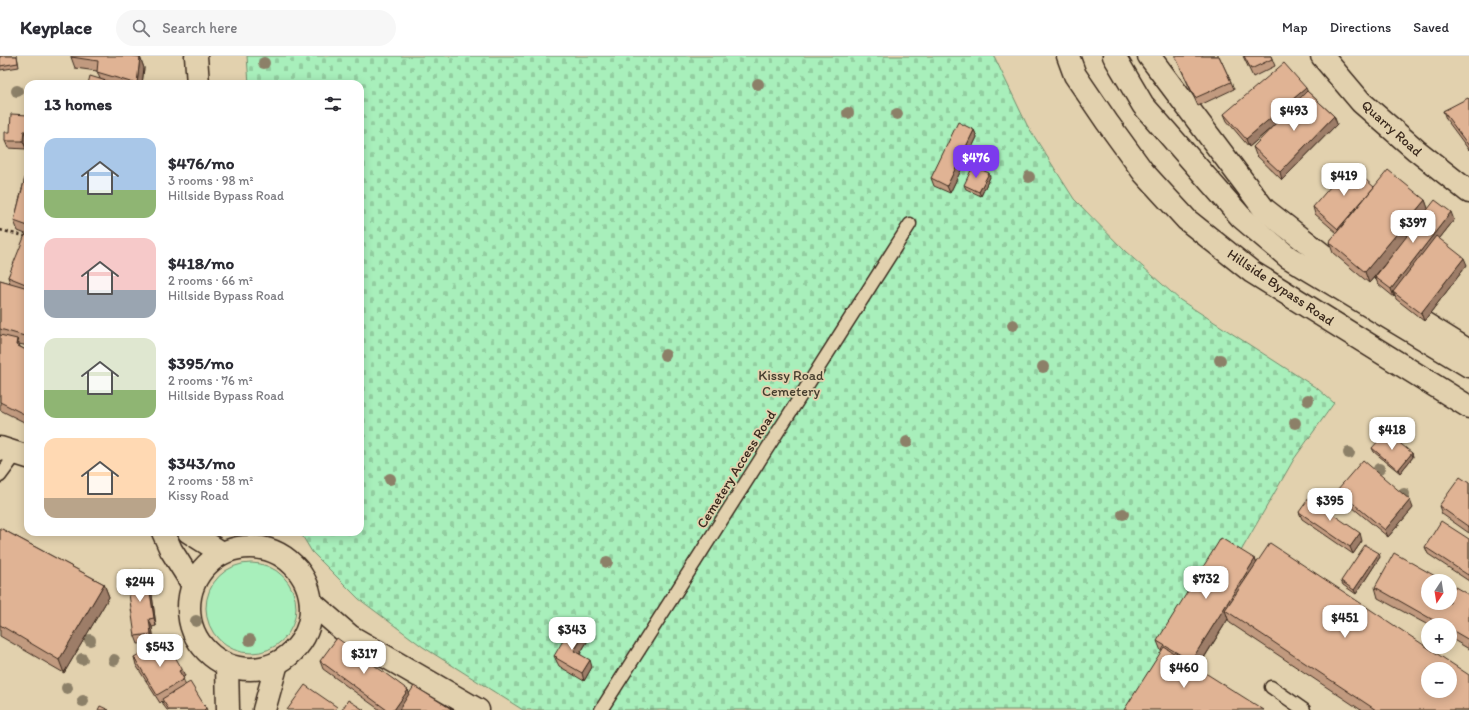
<!DOCTYPE html>
<html lang="en">
<head>
<meta charset="utf-8">
<style>
  :root { --surface:#fff; --page:#f7f7f7; --text:#2b2b33; --muted:#7c7c81; --line:#e1e1e2; --accent:#7c3aed }
  body { margin:0; font-family:Itim,sans-serif; background:var(--page); color:var(--text); height:100vh; display:flex; flex-direction:column; font-size:15px; white-space:nowrap }
  * { box-sizing:border-box; margin:0 }
  p { font-size:13px; color:var(--muted) }
  .icon { flex:none; width:22px; height:22px; fill:none; stroke:currentColor; stroke-width:2; stroke-linecap:round; stroke-linejoin:round }
  .map { position:relative; flex:1; overflow:hidden }
  .details { position:absolute; left:24px; top:24px; width:340px; height:456px; display:flex; flex-direction:column; background:var(--surface); border-radius:12px; box-shadow:0 2px 10px #0003 }
  .details>* { flex:none }
  .needle { width:26px; rotate:192deg }
  .tools { position:absolute; left:1421px; top:518px; display:grid; gap:8px }
  .tools a { display:grid; place-items:center; width:36px; height:36px; border-radius:50%; background:var(--surface); box-shadow:0 2px 10px #0003; font-size:20px }
  .price { position:absolute; translate:-50% -34px; padding:0 9px; border-radius:8px; background:#fff; color:#222; font-size:13px; line-height:26px; filter:drop-shadow(0 1px 2px #0008) }
  .price::after { content:''; position:absolute; left:50%; top:24px; width:12px; height:9px; margin-left:-6px; background:inherit; clip-path:polygon(0 0,100% 0,50% 100%) }
  .price.active { background:var(--accent); color:#fff }
  ul { padding:0; list-style:none }
  li { display:flex; align-items:center; gap:12px; height:100px; padding:0 20px }
  li span { display:grid; place-items:center; flex:none; width:112px; height:80px; border-radius:12px; color:#555 }
  li>.icon { margin-inline-start:auto }
  span .icon { width:48px; height:48px; fill:#fffc; stroke-width:1 }
  li b { font-size:17px }
  h2 { display:flex; justify-content:space-between; align-items:center; height:48px; padding:0 20px; font-size:17px }
  header { display:flex; align-items:center; gap:24px; box-sizing:border-box; height:56px; padding:0 20px; background:var(--surface); border-bottom:1px solid var(--line) }
  header strong { font-size:19px }
  nav { display:flex; gap:22px; margin-inline-start:auto; font-size:14px }
  .search { width:280px; height:36px; background:var(--page); display:flex; align-items:center; gap:10px; box-sizing:border-box; padding:0 14px; border-radius:22px; color:var(--muted); font-size:15px }
  .map>svg:first-child { display:block }
  .green { fill:#a8efbb; stroke:#728c6c }
  .cemetery { fill:url(#cemetery-stones); stroke:#728c6c }
  .lines { fill:none; stroke-linecap:round; stroke-linejoin:round }
  .lane-casing { stroke:#3b2a1e; stroke-width:15 }
  .street-casing { stroke:#3b2a1e; stroke-width:25 }
  .secondary-casing { stroke:#3b2a1e; stroke-width:25 }
  .path { stroke:#3b2a1e; stroke-width:2.5; stroke-dasharray:3 3; stroke-linecap:butt }
  .lane { stroke:#e2d1ae; stroke-width:12 }
  .street { stroke:#e2d1ae; stroke-width:22 }
  .secondary { stroke:#e2d1ae; stroke-width:22 }
  .tree { fill:#8c8068 }
  .wall { fill:#c19a7f; stroke:#3b2a1e }
  .shaded-wall { fill:#9d7d68; stroke:#3b2a1e }
  .building { fill:#e0b394; stroke:#3b2a1e; fill-rule:evenodd }
  .labels { text-anchor:middle; stroke-width:3.5; stroke-linejoin:round; paint-order:stroke }
  .street-label { font-size:14px; fill:#3b2a1e; stroke:#e2d1ae }
  .park-label { font-size:14px; fill:#463e2e; stroke:#e2d1ae }
</style>
</head>
<body>
<header>
<strong>Keyplace</strong>
<div class="search"><svg class="icon" aria-label="search" viewBox="0 0 24 24"><circle cx="10" cy="10" r="6"/><path d="M15 15l6 6"/></svg>Search here</div>
<nav><a>Map</a><a>Directions</a><a>Saved</a></nav>
</header>
<div class="map">
<svg width="1469" height="654" viewBox="0 0 1469 654">
  <defs>
    <pattern id="cemetery-stones" width="16" height="16" patternUnits="userSpaceOnUse"><rect width="16" height="16" fill="#a8efbb"/><path d="M2 7V4a2 2 0 0 1 4 0v3zM10 15v-3a2 2 0 0 1 4 0v3z" fill="#92cda0"/></pattern>
  </defs>
  <rect width="100%" height="100%" fill="#e2d1ae"/>
  <filter id="ink" filterUnits="userSpaceOnUse"><feTurbulence type="fractalNoise" baseFrequency=".025" numOctaves="2"/><feDisplacementMap in="SourceGraphic" scale="8" xChannelSelector="R" yChannelSelector="G"/><feConvolveMatrix kernelMatrix="1 2 1 2 8 2 1 2 1" color-interpolation-filters="sRGB"/></filter>
  <g filter="url(#ink)">
    <!-- green -->
    <circle class="green" cx="251" cy="552" r="45"/>
    <!-- cemetery -->
    <polygon class="cemetery" points="247,0 994,0 1027,69 1074,143 1125,195 1180,244 1318,333 1334,347 1294,403 1158,639 1144,654 523,654 423,591 359,543 312,496 300,476 360,476 360,28 249,28"/>
    <g class="lines">
      <!-- lane casing -->
      <g class="lane-casing">
        <g id="lane">
          <polyline points="0,420 17,397"/>
          <polyline points="1271,631 1304,654"/>
          <polyline points="601,654 910,168"/>
        </g>
      </g>
      <!-- street casing -->
      <g class="street-casing">
        <g id="street">
          <polyline points="1149,0 1264,153 1355,224 1469,295"/>
          <polyline points="1322,0 1361,46 1416,94 1469,136"/>
        </g>
      </g>
      <!-- secondary casing -->
      <g class="secondary-casing">
        <g id="secondary">
          <polyline points="196,0 198,28"/>
          <polyline points="1068,0 1075,19 1107,66 1144,117 1187,164 1252,216 1469,351"/>
          <polyline points="1114,0 1143,49 1241,161 1288,201 1469,310"/>
          <polyline points="0,392 28,401"/>
          <polyline points="163,476 171,494 193,529"/>
          <polyline points="189,476 222,497"/>
          <circle cx="250" cy="552" r="61"/>
          <polyline points="311,546 350,580 478,654"/>
          <polyline points="227,609 228,654"/>
          <polyline points="264,654 277,607"/>
        </g>
      </g>
      <!-- path -->
      <polyline class="path" points="0,174 28,181"/>
      <!-- lane -->
      <use href="#lane" class="lane"/>
      <!-- street -->
      <use href="#street" class="street"/>
      <!-- secondary -->
      <use href="#secondary" class="secondary"/>
    </g>
    <!-- trees -->
    <g class="tree">
      <circle cx="264" cy="7" r="6"/>
      <circle cx="758" cy="28" r="6"/>
      <circle cx="17" cy="35" r="6"/>
      <circle cx="848" cy="57" r="6"/>
      <circle cx="897" cy="58" r="6"/>
      <circle cx="1029" cy="121" r="6"/>
      <circle cx="1013" cy="269" r="6"/>
      <circle cx="665" cy="299" r="6"/>
      <circle cx="1220" cy="304" r="6"/>
      <circle cx="1043" cy="311" r="6"/>
      <circle cx="1308" cy="344" r="6"/>
      <circle cx="1295" cy="367" r="6"/>
      <circle cx="907" cy="386" r="6"/>
      <circle cx="1349" cy="397" r="6"/>
      <circle cx="1379" cy="413" r="6"/>
      <circle cx="390" cy="423" r="6"/>
      <circle cx="1404" cy="438" r="6"/>
      <circle cx="1123" cy="458" r="6"/>
      <circle cx="607" cy="506" r="6"/>
      <circle cx="196" cy="565" r="6"/>
      <circle cx="90" cy="584" r="6"/>
      <circle cx="250" cy="584" r="6"/>
      <circle cx="82" cy="603" r="6"/>
      <circle cx="114" cy="604" r="6"/>
      <circle cx="67" cy="632" r="6"/>
      <circle cx="83" cy="645" r="6"/>
    </g>
    <!-- wall -->
    <g class="wall">
      <polygon points="0,0 17,0 19,11 0,14"/>
      <polygon points="1175,0 1219,0 1231,26 1234,33 1198,50"/>
      <polygon points="1243,0 1271,0 1275,10 1253,21"/>
      <polygon points="71,1 140,1 144,12 142,28 88,28 100,23 97,15 75,12"/>
      <polygon points="1307,35 1334,60 1337,68 1282,124 1256,99 1253,91 1277,67 1249,91 1227,65 1224,58"/>
      <polygon points="1469,43 1469,94 1446,63 1443,55"/>
      <polygon points="28,59 28,82 26,82 26,93 8,92 5,85 10,76"/>
      <polygon points="974,74 977,81 950,137 934,130 931,122"/>
      <polygon points="28,110 28,179 18,175 14,165"/>
      <polygon points="990,121 981,140 966,133 964,129"/>
      <polygon points="1374,131 1425,144 1428,153 1454,164 1439,183 1467,209 1424,265 1396,243 1395,240 1394,241 1378,228 1375,221 1385,209 1369,227 1333,197 1329,186 1337,177 1315,158 1313,151"/>
      <polygon points="28,180 28,290 19,288 20,291 28,295 28,368 0,354 0,224 10,227 8,221"/>
      <polygon points="1372,392 1412,397 1413,401 1400,417 1374,396"/>
      <polygon points="1469,427 1469,477 1442,458 1439,450"/>
      <polygon points="1337,434 1413,452 1388,481 1340,441"/>
      <polygon points="1299,456 1362,485 1353,498 1302,463"/>
      <polygon points="0,472 104,528 109,541 64,617 0,580"/>
      <polygon points="1469,483 1469,525 1428,498 1425,491"/>
      <polygon points="1380,501 1356,538 1343,529 1341,525"/>
      <polygon points="1255,503 1257,508 1469,654 1361,654 1230,567 1228,563 1198,612 1161,595 1157,585"/>
      <polygon points="142,514 145,524 151,531 156,570 152,571 154,586 138,588 135,580"/>
      <polygon points="1375,531 1469,539 1469,593 1450,582 1450,569 1428,569 1378,542"/>
      <polygon points="587,586 580,598 592,611 584,625 559,610 554,600"/>
      <polygon points="169,600 185,620 183,622 185,628 206,652 207,654 167,654 164,650 162,645 160,647 136,609 134,601"/>
      <polygon points="320,605 408,634 409,637 453,654 380,654 323,613"/>
    </g>
    <!-- shaded-wall -->
    <g class="shaded-wall">
      <polygon points="140,1 144,12 142,28 137,28"/>
      <polygon points="1306,32 1309,39 1249,91 1246,83"/>
      <polygon points="1334,60 1337,68 1282,124 1280,116"/>
      <polygon points="974,74 977,81 950,137 947,130"/>
      <polygon points="24,75 26,82 26,93 23,85"/>
      <polygon points="989,117 990,121 981,140 979,136"/>
      <polygon points="1375,132 1341,180 1338,173"/>
      <polygon points="1425,144 1429,155 1369,227 1365,216"/>
      <polygon points="1451,156 1454,164 1396,238 1393,236 1395,240 1394,241 1391,233"/>
      <polygon points="1464,202 1467,209 1424,265 1421,257"/>
      <polygon points="17,283 21,294 16,289"/>
      <polygon points="1412,397 1413,401 1400,417 1398,414"/>
      <polygon points="1410,444 1413,452 1388,481 1385,474"/>
      <polygon points="1360,477 1362,485 1353,498 1350,491"/>
      <polygon points="1379,497 1380,501 1356,538 1354,534"/>
      <polygon points="1255,503 1259,514 1225,554 1228,563 1195,616 1191,605"/>
      <polygon points="142,514 144,522 146,532 143,525"/>
      <polygon points="148,524 151,531 156,570 154,562"/>
      <polygon points="104,528 109,541 64,617 59,604"/>
      <polygon points="149,563 152,571 154,586 151,578"/>
      <polygon points="584,579 587,586 577,602 574,595"/>
      <polygon points="590,604 592,611 584,625 582,617"/>
      <polygon points="182,613 185,620 181,623 179,615"/>
      <polygon points="408,634 411,642 402,654 394,654"/>
    </g>
    <!-- building -->
    <g class="building">
      <polygon points="0,0 17,0 18,7 0,10"/>
      <polygon points="71,0 132,0 140,1 137,28 97,16 98,5 71,1"/>
      <polygon points="1175,0 1219,0 1231,26 1195,42"/>
      <polygon points="1244,0 1271,0 1272,3 1251,13"/>
      <polygon points="1284,7 1306,32 1246,83 1224,58"/>
      <polygon points="90,20 116,28 88,28"/>
      <polygon points="1307,35 1334,60 1280,116 1253,91"/>
      <polygon points="1468,42 1469,43 1469,90 1443,55"/>
      <polygon points="11,58 28,59 28,75 24,75 23,85 5,85 5,76 10,76"/>
      <polygon points="958,66 974,74 947,130 931,122"/>
      <polygon points="1349,109 1374,131 1338,173 1313,151"/>
      <polygon points="28,110 28,170 14,165"/>
      <polygon points="973,110 989,117 979,136 964,129"/>
      <polygon points="1388,114 1425,144 1365,216 1329,186"/>
      <polygon points="1435,144 1451,156 1391,233 1375,221"/>
      <polygon points="25,179 28,180 28,229 8,221"/>
      <polygon points="1436,180 1464,202 1421,257 1393,236"/>
      <polygon points="0,224 28,232 28,281 0,273"/>
      <polygon points="0,279 17,283 16,289 28,295 28,360 0,346"/>
      <polygon points="1386,376 1412,397 1398,414 1372,392"/>
      <polygon points="1363,404 1410,444 1385,474 1337,434"/>
      <polygon points="1460,421 1469,427 1469,471 1439,450"/>
      <polygon points="1309,442 1360,477 1350,491 1299,456"/>
      <polygon points="1441,465 1469,483 1469,517 1468,519 1425,491"/>
      <polygon points="0,472 104,528 59,604 0,569"/>
      <polygon points="1221,482 1255,503 1191,605 1157,585"/>
      <path d="M1270 487 1469 619V654H1376L1225 554ZM1428 613H1450V635H1428Z"/>
      <polygon points="1365,489 1379,497 1354,534 1341,525"/>
      <polygon points="1394,497 1444,525 1428,525 1428,547 1450,547 1450,528 1469,539 1469,584 1450,573 1450,569 1442,569 1375,531"/>
      <polygon points="142,514 143,525 148,524 154,562 149,563 151,578 135,580 126,517"/>
      <polygon points="571,571 584,579 574,595 590,604 582,617 556,602 557,601 554,600"/>
      <polygon points="337,582 408,634 394,654 387,654 320,605"/>
      <polygon points="160,586 169,600 173,597 182,613 179,615 184,623 157,639 134,601"/>
      <polygon points="1164,591 1264,654 1124,654"/>
      <polygon points="190,626 206,652 204,654 169,654 162,643"/>
      <polygon points="305,629 337,651 335,654 287,654"/>
      <polygon points="414,630 453,654 399,654"/>
      <polygon points="348,644 364,654 342,654"/>
      <polygon points="100,650 109,654 98,654"/>
    </g>
  </g>
  <g class="labels">
    <!-- street labels -->
    <g class="street-label">
      <text transform="translate(1392 72) rotate(42)" y="5">Quarry Road</text>
      <text transform="translate(1281 231) rotate(34)" y="5">Hillside Bypass Road</text>
      <text transform="translate(736 413) rotate(-58)" y="5">Cemetery Access Road</text>
    </g>
    <!-- park labels -->
    <g class="park-label">
      <text x="791" y="324">Kissy Road<tspan x="791" dy="16">Cemetery</tspan></text>
    </g>
  </g>
</svg>
<div class="tools">
<a><svg class="needle" viewBox="-14 -14 28 28"><path d="M0-13l5 13h-10z" fill="#e53935"/><path d="M0 13l5-13h-10z" fill="#7c7c81"/></svg></a>
<a>+</a>
<a>−</a>
</div>
<b class="price" style="left:1294px;top:76px">$493</b>
<b class="price active" style="left:976px;top:123px">$476</b>
<b class="price" style="left:1344px;top:141px">$419</b>
<b class="price" style="left:1413px;top:188px">$397</b>
<b class="price" style="left:1392px;top:395px">$418</b>
<b class="price" style="left:1330px;top:466px">$395</b>
<b class="price" style="left:1206px;top:544px">$732</b>
<b class="price" style="left:140px;top:547px">$244</b>
<b class="price" style="left:1345px;top:583px">$451</b>
<b class="price" style="left:572px;top:595px">$343</b>
<b class="price" style="left:160px;top:612px">$543</b>
<b class="price" style="left:364px;top:619px">$317</b>
<b class="price" style="left:1184px;top:633px">$460</b>
<section class="details">
<h2>13 homes<svg class="icon" aria-label="filters" viewBox="0 0 24 24"><path d="M4 7h16M4 17h16"/><circle cx="9" cy="7" r="2"/><circle cx="15" cy="17" r="2"/></svg></h2>
<ul>
<li><span style="background:linear-gradient(#a9c7e8 65%,#8fb573 0)"><svg class="icon" aria-label="home" viewBox="0 0 24 24"><path d="M3 11l9-7 9 7M6 9v11h12V9"/></svg></span><div><b>$476/mo</b><p>3 rooms · 98 m²</p><p>Hillside Bypass Road</p></div></li>
<li><span style="background:linear-gradient(#f6c9c9 65%,#9aa5b1 0)"><svg class="icon" aria-label="home" viewBox="0 0 24 24"><path d="M3 11l9-7 9 7M6 9v11h12V9"/></svg></span><div><b>$418/mo</b><p>2 rooms · 66 m²</p><p>Hillside Bypass Road</p></div></li>
<li><span style="background:linear-gradient(#dfe7d0 65%,#8fb573 0)"><svg class="icon" aria-label="home" viewBox="0 0 24 24"><path d="M3 11l9-7 9 7M6 9v11h12V9"/></svg></span><div><b>$395/mo</b><p>2 rooms · 76 m²</p><p>Hillside Bypass Road</p></div></li>
<li><span style="background:linear-gradient(#ffd9b3 75%,#b9a48a 0)"><svg class="icon" aria-label="home" viewBox="0 0 24 24"><path d="M3 11l9-7 9 7M6 9v11h12V9"/></svg></span><div><b>$343/mo</b><p>2 rooms · 58 m²</p><p>Kissy Road</p></div></li>
</ul>
</section>
</div>
</body>
</html>
